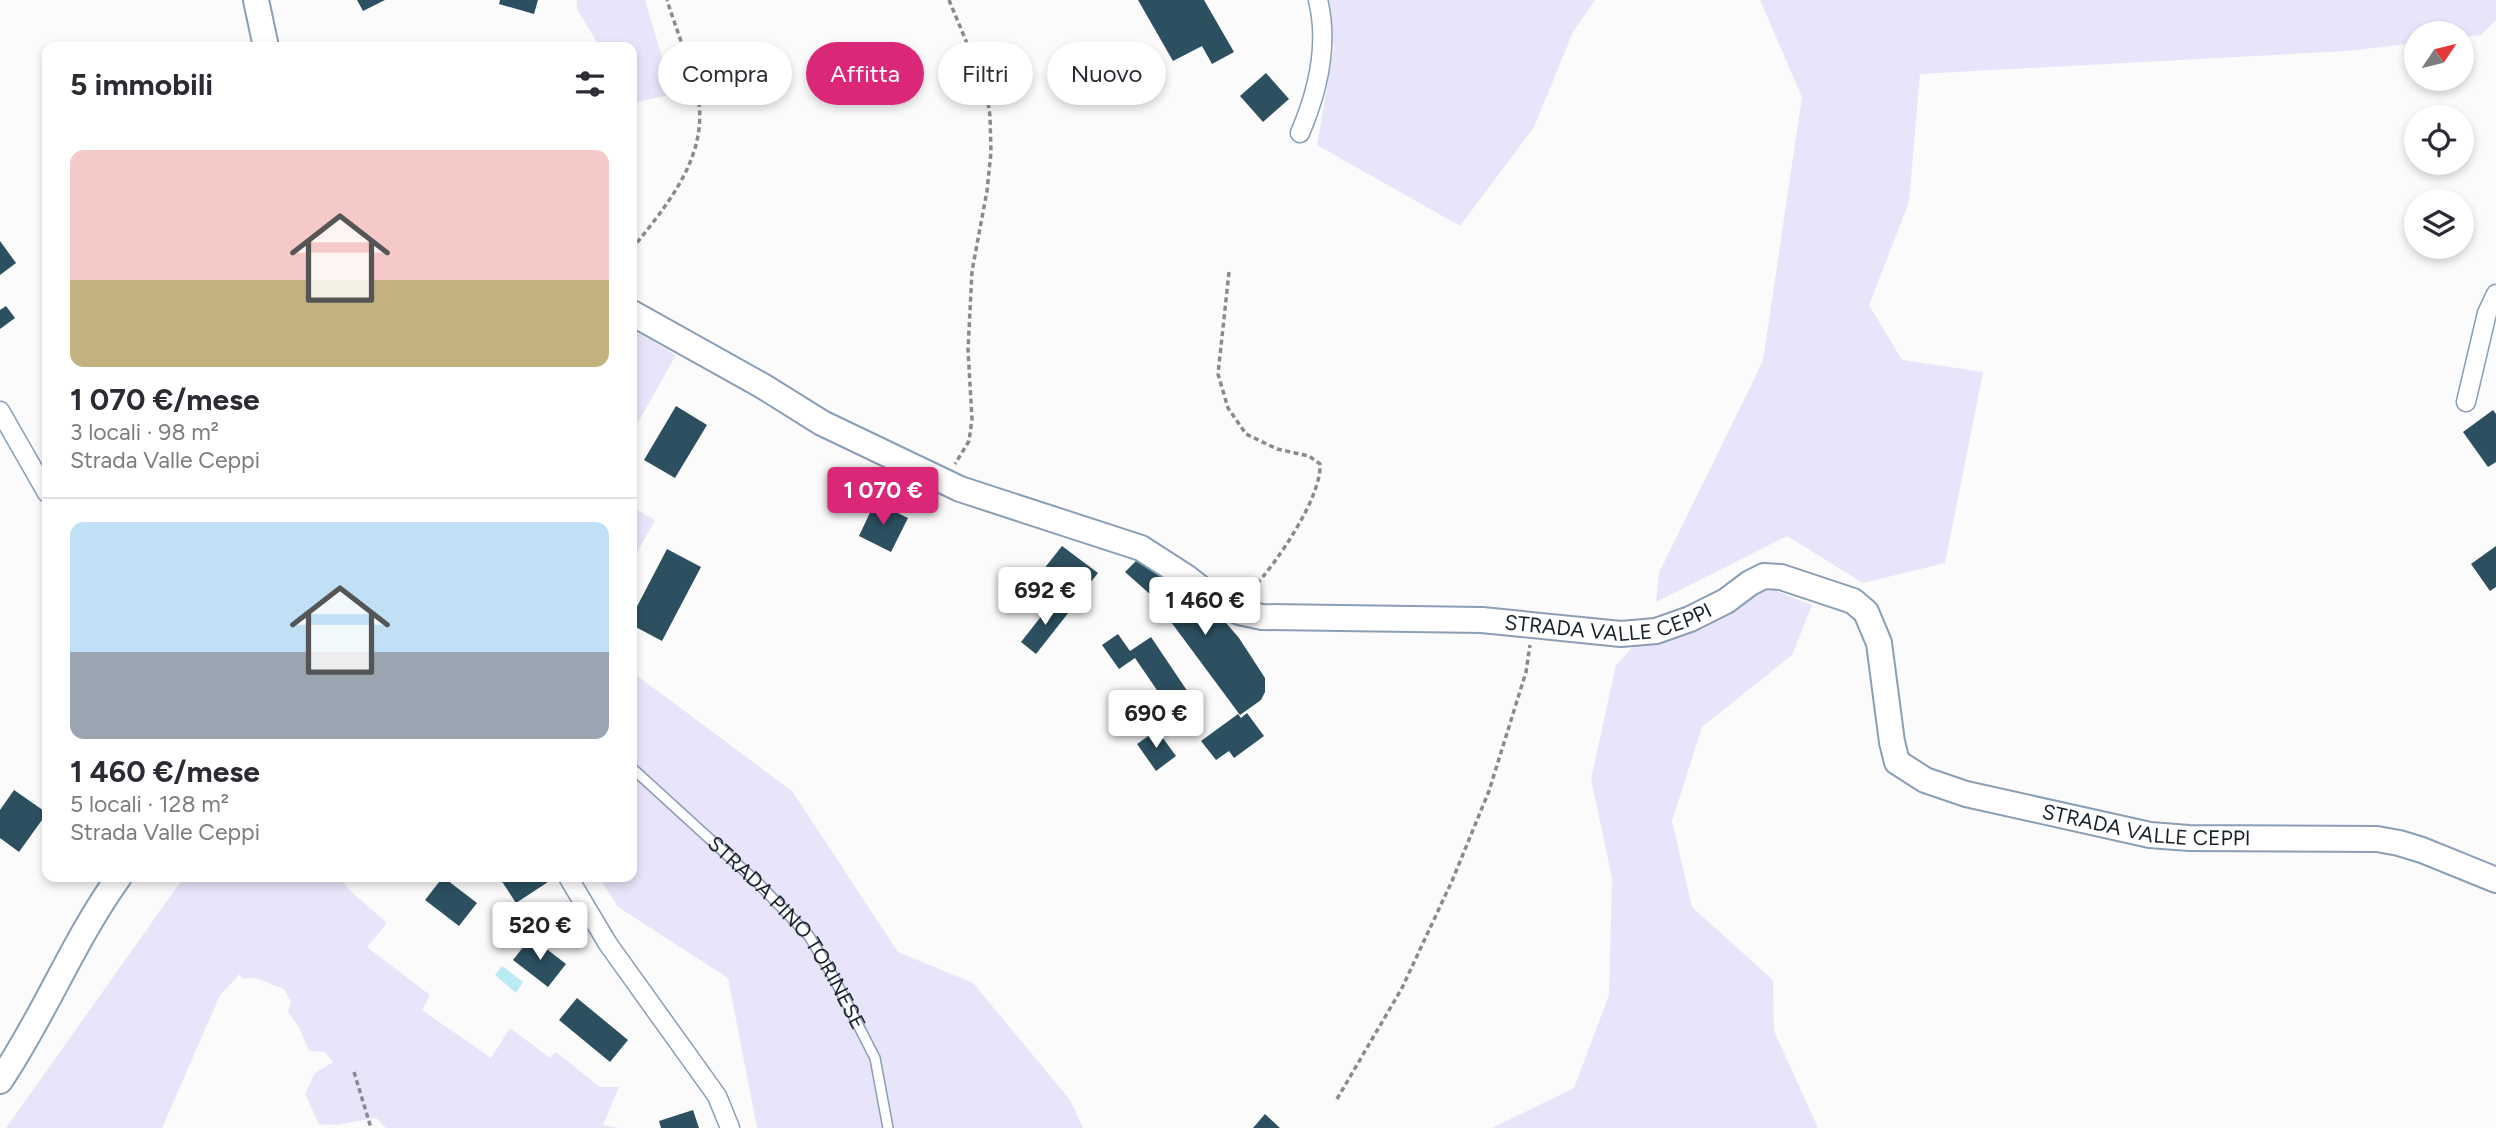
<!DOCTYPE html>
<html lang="it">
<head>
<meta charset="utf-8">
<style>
  :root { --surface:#fff; --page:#f7f7f7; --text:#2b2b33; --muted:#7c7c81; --line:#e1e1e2; --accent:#db2777 }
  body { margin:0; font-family:Figtree,sans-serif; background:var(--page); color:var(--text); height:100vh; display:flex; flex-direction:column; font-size:26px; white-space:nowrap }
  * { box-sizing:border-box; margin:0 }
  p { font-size:23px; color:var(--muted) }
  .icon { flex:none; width:38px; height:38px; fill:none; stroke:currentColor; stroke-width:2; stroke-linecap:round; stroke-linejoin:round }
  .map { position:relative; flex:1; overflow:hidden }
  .details { position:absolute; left:42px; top:42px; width:595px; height:840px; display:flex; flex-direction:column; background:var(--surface); border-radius:14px; box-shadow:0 4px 10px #0003 }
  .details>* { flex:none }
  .top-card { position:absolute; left:658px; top:42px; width:665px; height:63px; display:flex; gap:14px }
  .needle { width:46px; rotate:55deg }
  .controls { position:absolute; left:2404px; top:21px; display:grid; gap:14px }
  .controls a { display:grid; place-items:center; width:70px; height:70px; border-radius:50%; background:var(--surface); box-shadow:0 4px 10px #0003; font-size:35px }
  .price { position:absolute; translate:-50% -60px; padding:0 16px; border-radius:7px; background:#fff; color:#222; font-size:23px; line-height:46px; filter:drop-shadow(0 2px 4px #0008) }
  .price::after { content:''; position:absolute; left:50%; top:42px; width:21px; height:16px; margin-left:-10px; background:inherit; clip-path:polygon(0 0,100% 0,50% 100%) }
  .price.active { background:var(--accent); color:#fff }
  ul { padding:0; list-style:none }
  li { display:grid; align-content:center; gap:14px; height:371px; padding:0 28px }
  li+li { border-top:2px solid var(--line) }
  li span { display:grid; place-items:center; height:217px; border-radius:14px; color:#555 }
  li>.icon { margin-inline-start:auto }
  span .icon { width:126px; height:126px; fill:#fffc; stroke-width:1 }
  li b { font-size:30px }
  h2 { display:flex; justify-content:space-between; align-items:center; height:84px; padding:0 28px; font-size:30px }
  .tag { padding:0 24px; border-radius:32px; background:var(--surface); box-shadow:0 4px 10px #0003; font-size:24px; line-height:63px }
  .tag.active { background:var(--accent); color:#fff }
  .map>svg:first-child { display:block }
  .green { fill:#e8e5fa }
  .water { fill:#bbebf2 }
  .building { fill:#2c5060 }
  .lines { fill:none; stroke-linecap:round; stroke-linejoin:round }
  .lane-casing { stroke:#8a9eb4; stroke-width:12 }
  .street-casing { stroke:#8a9eb4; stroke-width:21 }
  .secondary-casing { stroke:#8a9eb4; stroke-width:28 }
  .path { stroke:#878b8f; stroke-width:3.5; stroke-dasharray:5 3.5; stroke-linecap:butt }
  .lane { stroke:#fff; stroke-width:9 }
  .street { stroke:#fff; stroke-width:18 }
  .secondary { stroke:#fff; stroke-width:24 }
  .labels { text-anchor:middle; stroke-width:7; stroke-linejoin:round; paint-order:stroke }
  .street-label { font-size:21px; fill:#192129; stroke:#fff }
</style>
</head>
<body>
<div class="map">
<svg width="2496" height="1128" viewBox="0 0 2496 1128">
  <rect width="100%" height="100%" fill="#fbfbfb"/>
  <!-- green -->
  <g class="green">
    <polygon points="577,0 645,0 673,94 634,103 632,99 632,47 600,47 577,9"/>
    <polygon points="1326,0 1595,0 1573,32 1534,127 1460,226 1317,145 1334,47"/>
    <polygon points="1760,0 2496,0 2496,20 2481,35 2462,37 2462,33 2417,33 2417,43 2347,51 1920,74 1909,202 1869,305 1902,360 1983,372 1945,563 1863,583 1787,536 1656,602 1659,573 1763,361 1802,97"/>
    <polygon points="632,329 676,355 632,433"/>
    <polygon points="632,507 655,520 632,562"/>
    <polygon points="1763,586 1812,605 1792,655 1702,727 1672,821 1692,907 1773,980 1774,1031 1818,1128 1492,1128 1574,1088 1609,995 1612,878 1591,779 1616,665 1632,648 1709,619"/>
    <polygon points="632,672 792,791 898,952 973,983 1070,1100 1083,1128 757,1128 728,978 618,907 599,877 632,877"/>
    <polygon points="184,877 341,877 347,888 387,923 367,947 430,995 422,1010 491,1058 510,1028 550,1058 556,1052 600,1087 619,1087 603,1125 619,1128 386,1128 376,1118 336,1125 319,1124 305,1094 315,1073 333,1062 325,1052 309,1051 299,1027 288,1012 291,1002 284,989 256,978 243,979 240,974 220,995 162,1128 6,1128"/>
  </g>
  <!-- water -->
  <polygon class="water" points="502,966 523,982 516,993 495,975"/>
  <!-- building -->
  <g class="building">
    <polygon points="357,0 385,0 363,11"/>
    <polygon points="500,0 538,0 534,14 499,4"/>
    <polygon points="1138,0 1204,0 1234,52 1212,64 1202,46 1173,61"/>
    <polygon points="1266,73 1289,99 1263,122 1240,96"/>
    <polygon points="0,241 16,263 0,275"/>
    <polygon points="6,306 15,318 0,329 0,310"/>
    <polygon points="676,406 707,425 675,478 644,460"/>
    <polygon points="2493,410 2496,414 2496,462 2488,467 2463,432"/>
    <polygon points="875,502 908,518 891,552 859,536"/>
    <polygon points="1062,546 1098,573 1078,598 1043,570"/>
    <polygon points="2496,546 2496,587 2490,591 2471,564"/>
    <polygon points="667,549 701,567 662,641 632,625 632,616"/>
    <polygon points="1141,556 1170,581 1184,581 1211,613 1215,610 1239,638 1265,678 1265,692 1261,700 1240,715 1151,595 1125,572"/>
    <polygon points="1054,600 1069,612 1036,654 1021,642"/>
    <polygon points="1118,634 1130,651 1151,637 1194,701 1174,715 1135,658 1119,669 1102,645"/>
    <polygon points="1247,713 1264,736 1234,758 1229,751 1216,760 1201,741 1238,714 1241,718"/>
    <polygon points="1157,730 1176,756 1156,771 1137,744"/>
    <polygon points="14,790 47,813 19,852 0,838 0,810"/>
    <polygon points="443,877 477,903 459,926 425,900"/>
    <polygon points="499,877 549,877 551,880 516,903"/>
    <polygon points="531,937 566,964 548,987 513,960"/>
    <polygon points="577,998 628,1040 610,1062 559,1020"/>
    <polygon points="693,1110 699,1128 661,1128 659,1121"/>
    <polygon points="1265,1114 1280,1128 1253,1128"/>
  </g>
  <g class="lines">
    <!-- lane casing -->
    <g class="lane-casing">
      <g id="lane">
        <path id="s1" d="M632 768 758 883 809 936 834 978 875 1058 888 1128"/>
      </g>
    </g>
    <!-- street casing -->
    <g class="street-casing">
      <g id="street">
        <path d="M1300 133C1318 91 1329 45 1318 0"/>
        <polyline points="2466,402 2487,313 2496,294"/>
        <polyline points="0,411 47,493"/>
        <polyline points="568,877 608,944 717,1096 730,1128"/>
      </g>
    </g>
    <!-- secondary casing -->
    <g class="secondary-casing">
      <g id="secondary">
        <polyline points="256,0 266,47"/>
        <path id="s2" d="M632 313 761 385 822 423 960 489 1141 548 1186 577 1213 598 1239 612 1262 617 1482 620 1621 634 1656 631 1690 619 1726 601 1750 583 1764 576 1781 577 1853 601 1866 612 1879 643 1892 742 1897 762 1925 780 1966 794 2150 835 2189 838 2377 839 2399 843 2422 850 2496 880"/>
        <path d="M0 1081C44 1016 73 941 119 877"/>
      </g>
    </g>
    <!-- path -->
    <g class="path">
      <polyline points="949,0 986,89 990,116 991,152 987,191 972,271 968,350 972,419 969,441 955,464"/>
      <path d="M632 249C666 206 709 157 698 97 691 65 677 32 667 0"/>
      <path d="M1229 272 1218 374 1228 408 1246 434 1277 449 1309 456 1320 464C1322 497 1276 564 1253 588L1242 589"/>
      <polyline points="354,1072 371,1128"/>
      <polyline points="1337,1099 1402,988 1452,881 1489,791 1526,672 1530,645"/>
    </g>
    <!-- lane -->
    <use href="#lane" class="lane"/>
    <!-- street -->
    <use href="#street" class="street"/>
    <!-- secondary -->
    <use href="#secondary" class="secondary"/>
  </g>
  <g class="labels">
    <!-- street labels -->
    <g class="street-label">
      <text dy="7" stroke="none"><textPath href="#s2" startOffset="1052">STRADA VALLE CEPPI</textPath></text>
      <text dy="7" stroke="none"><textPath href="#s2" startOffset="1745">STRADA VALLE CEPPI</textPath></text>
      <text dy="7" stroke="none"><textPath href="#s1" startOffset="228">STRADA PINO TORINESE</textPath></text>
    </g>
  </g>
</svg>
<div class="controls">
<a><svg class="needle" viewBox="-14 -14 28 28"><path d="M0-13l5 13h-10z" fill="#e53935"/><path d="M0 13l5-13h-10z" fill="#7c7c81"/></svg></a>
<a><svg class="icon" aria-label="locate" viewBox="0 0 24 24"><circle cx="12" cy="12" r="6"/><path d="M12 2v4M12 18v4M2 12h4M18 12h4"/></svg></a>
<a><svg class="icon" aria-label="layers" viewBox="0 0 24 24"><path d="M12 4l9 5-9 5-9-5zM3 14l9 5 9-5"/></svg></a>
</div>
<b class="price active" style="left:883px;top:527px">1 070 €</b>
<b class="price" style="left:1045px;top:627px">692 €</b>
<b class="price" style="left:1205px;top:637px">1 460 €</b>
<b class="price" style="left:1156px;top:750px">690 €</b>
<b class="price" style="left:540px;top:962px">520 €</b>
<div class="top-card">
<a class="tag">Compra</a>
<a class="tag active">Affitta</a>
<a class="tag">Filtri</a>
<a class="tag">Nuovo</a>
</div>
<section class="details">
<h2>5 immobili<svg class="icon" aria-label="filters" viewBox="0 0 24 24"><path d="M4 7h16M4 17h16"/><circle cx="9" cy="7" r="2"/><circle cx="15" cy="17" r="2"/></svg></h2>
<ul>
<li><span style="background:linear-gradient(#f6c9c9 60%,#c2b280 0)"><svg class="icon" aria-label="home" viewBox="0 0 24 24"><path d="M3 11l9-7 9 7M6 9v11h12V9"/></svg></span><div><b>1 070 €/mese</b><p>3 locali · 98 m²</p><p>Strada Valle Ceppi</p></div></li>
<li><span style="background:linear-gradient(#bfe0f5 60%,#9aa5b1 0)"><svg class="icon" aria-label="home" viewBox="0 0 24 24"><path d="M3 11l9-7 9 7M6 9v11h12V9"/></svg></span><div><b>1 460 €/mese</b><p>5 locali · 128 m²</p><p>Strada Valle Ceppi</p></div></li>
</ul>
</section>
</div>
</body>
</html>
